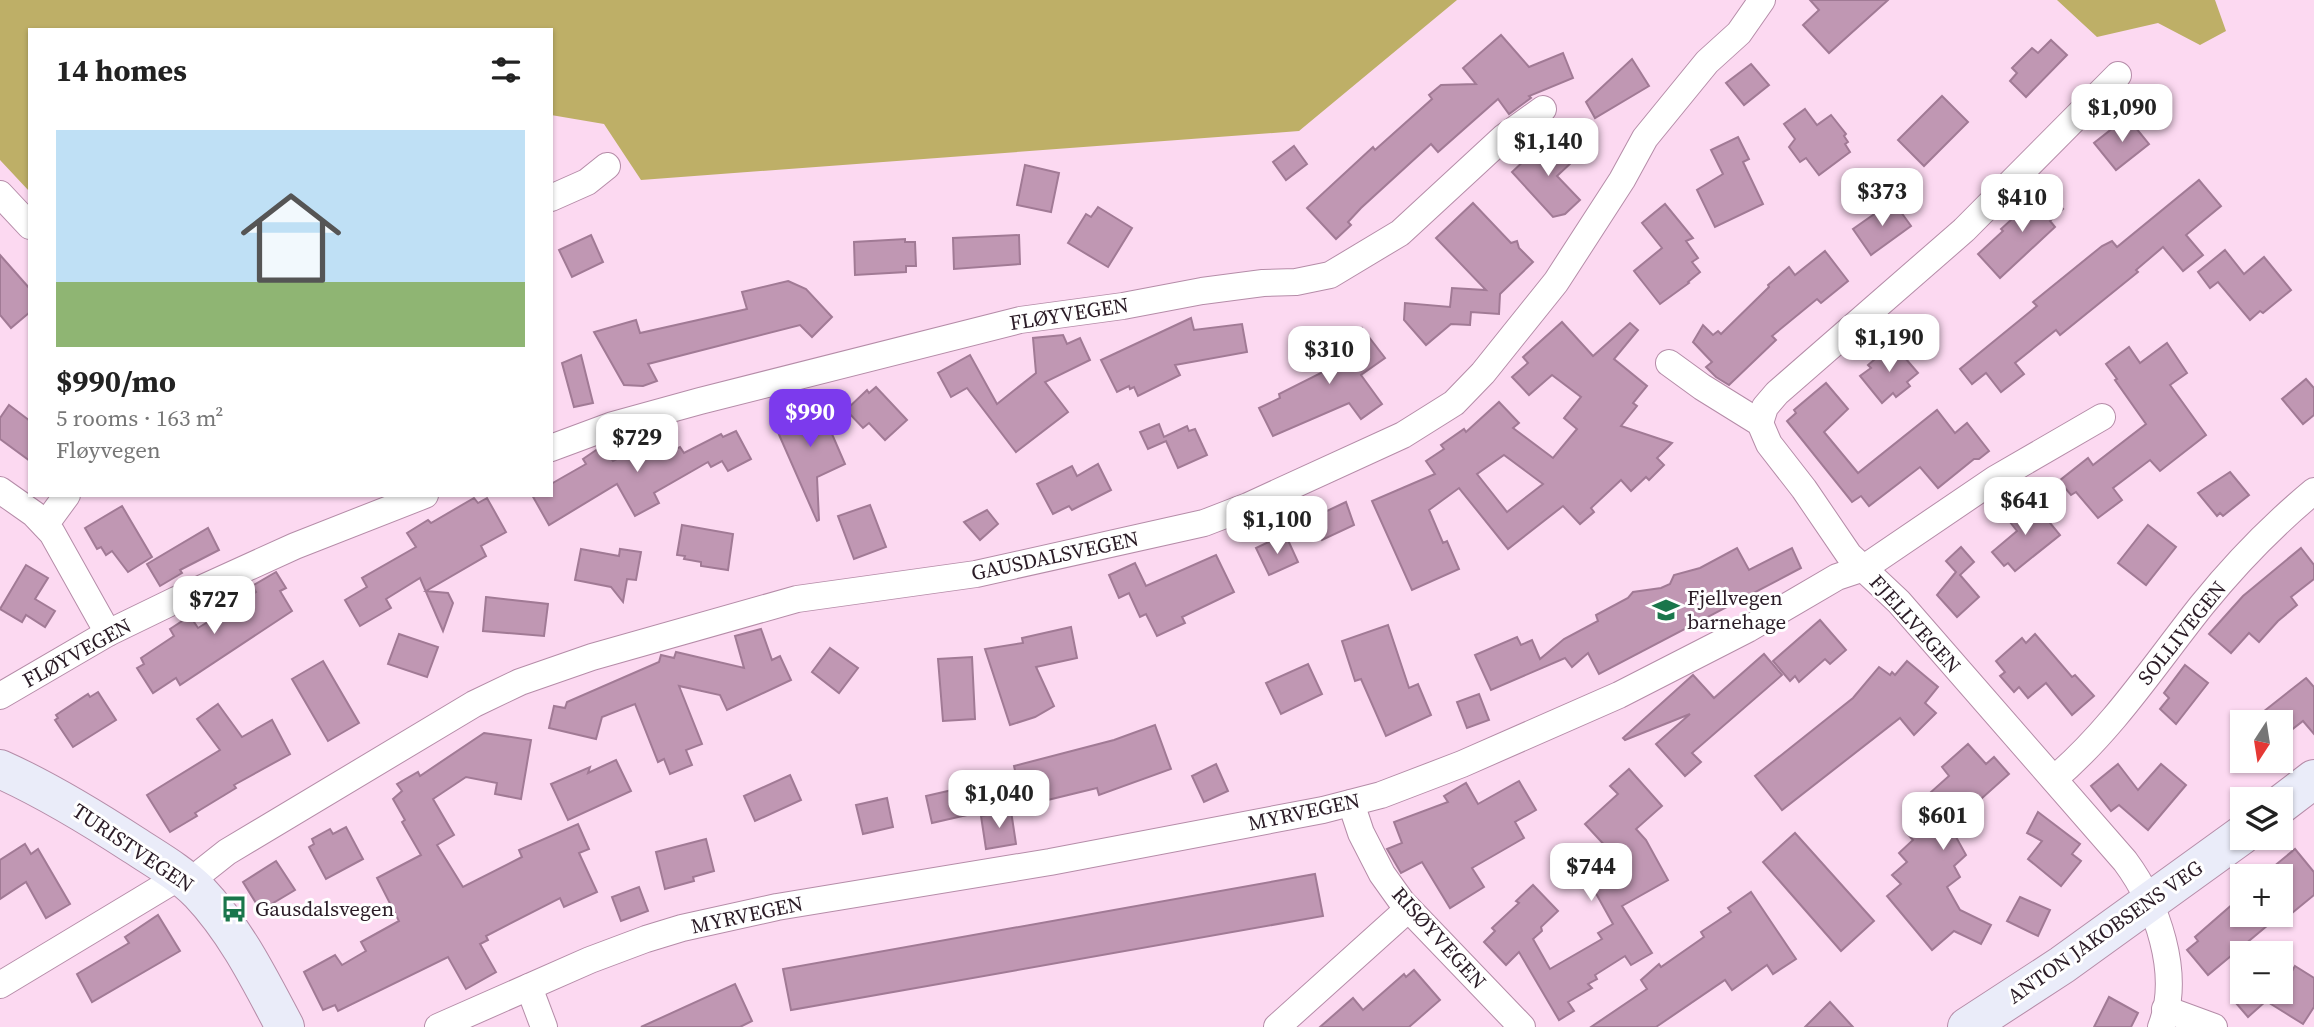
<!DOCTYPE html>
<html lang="en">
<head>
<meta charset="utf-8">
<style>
  :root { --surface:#fff; --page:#f6f6f6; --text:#222; --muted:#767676; --line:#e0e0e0; --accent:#7c3aed }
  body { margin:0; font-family:"Source Serif 4",serif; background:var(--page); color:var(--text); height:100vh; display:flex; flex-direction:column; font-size:26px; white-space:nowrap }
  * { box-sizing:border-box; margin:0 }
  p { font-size:23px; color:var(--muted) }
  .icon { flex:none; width:38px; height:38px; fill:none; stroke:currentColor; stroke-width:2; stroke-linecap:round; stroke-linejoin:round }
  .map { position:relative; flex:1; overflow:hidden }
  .sheet { position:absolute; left:28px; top:28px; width:525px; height:469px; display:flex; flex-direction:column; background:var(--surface); border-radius:0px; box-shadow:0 2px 5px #0004 }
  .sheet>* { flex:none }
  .needle { width:46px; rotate:192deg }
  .fabs { position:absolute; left:2230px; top:710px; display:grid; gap:14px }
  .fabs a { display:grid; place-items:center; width:63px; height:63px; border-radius:0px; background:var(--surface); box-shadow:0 2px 5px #0004; font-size:35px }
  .price { position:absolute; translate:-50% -60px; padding:0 16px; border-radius:14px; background:#fff; color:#222; font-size:23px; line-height:46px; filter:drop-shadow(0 2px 4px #0008) }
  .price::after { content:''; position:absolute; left:50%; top:42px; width:21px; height:16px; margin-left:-10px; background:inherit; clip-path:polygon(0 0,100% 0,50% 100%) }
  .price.on { background:var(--accent); color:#fff }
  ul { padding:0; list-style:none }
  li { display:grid; align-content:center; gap:14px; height:371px; padding:0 28px }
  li+li { border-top:2px solid var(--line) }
  li span { display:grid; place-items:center; height:217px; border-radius:0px; color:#555 }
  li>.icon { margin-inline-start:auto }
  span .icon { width:126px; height:126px; fill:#fffc; stroke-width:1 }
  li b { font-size:30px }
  h2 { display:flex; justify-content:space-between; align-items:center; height:84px; padding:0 28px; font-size:30px }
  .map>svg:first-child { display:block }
  .forest { fill:#beaf67 }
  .building { fill:#c097b3; stroke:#a17a95; stroke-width:2; fill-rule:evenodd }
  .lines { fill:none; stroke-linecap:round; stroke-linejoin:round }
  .street-casing { stroke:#b58ca8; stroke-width:28 }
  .secondary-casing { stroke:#b58ca8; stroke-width:40 }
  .street { stroke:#fff; stroke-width:26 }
  .secondary { stroke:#eaecf9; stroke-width:38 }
  .labels { text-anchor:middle; stroke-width:6; stroke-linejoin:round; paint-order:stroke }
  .street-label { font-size:21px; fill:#2b1c27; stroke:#fff }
  .poi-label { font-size:21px; fill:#2b1c27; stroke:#fff; text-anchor:start }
</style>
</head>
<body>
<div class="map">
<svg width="2314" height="1027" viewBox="0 0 2314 1027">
  <rect width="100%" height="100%" fill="#fcd9f1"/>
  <!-- forest -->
  <g class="forest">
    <polygon points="0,0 1457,0 1299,131 641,180 604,124 551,115 551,30 30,30 29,191 0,160"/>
    <polygon points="2057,0 2215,0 2226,31 2200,45 2158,23 2097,37"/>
  </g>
  <!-- building -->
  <g class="building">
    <polygon points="1810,0 1888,0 1829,53 1803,25 1819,10"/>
    <polygon points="1501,35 1529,67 1563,53 1573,78 1529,96 1531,98 1509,114 1498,99 1438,152 1431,144 1361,208 1348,222 1351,225 1336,239 1307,208 1373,147 1375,150 1432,99 1429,95 1441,85 1476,84 1463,68"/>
    <polygon points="2051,40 2067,55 2026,97 2010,81 2017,73 2012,68 2032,48 2038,53"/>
    <polygon points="1632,59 1649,86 1595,118 1586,102"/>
    <polygon points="1751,64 1769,85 1744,105 1726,83"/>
    <polygon points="1942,96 1968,122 1924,166 1898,140"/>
    <polygon points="1805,109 1817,125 1831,115 1846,134 1844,136 1848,142 1845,144 1850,152 1819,175 1806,158 1800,162 1789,147 1795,139 1784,124"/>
    <polygon points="2127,117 2149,144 2116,170 2094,143"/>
    <polygon points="1549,137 1572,162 1557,176 1580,200 1565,214 1553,217 1512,172"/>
    <polygon points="1738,137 1749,159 1743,162 1763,204 1715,227 1697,190 1723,174 1711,150"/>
    <polygon points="1294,146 1307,164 1286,180 1273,162"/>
    <polygon points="1025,165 1059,173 1051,212 1017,205"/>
    <polygon points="2199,180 2221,206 2186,235 2203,255 2183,271 2163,247 2136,270 2138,272 2060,335 2056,330 2015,363 2024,374 2001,392 1986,373 1972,384 1960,369 2037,306 2033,302 2102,246 2112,241 2117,247"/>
    <polygon points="2045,189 2063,209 2050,221 2055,227 2000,278 1978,254 2003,231 2001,229"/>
    <polygon points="1893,201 1911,226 1871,255 1853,229"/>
    <polygon points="1473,203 1511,243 1517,241 1519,248 1533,262 1500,294 1499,314 1471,312 1470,325 1451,324 1426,345 1404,320 1405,303 1450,307 1452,288 1486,290 1436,238"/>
    <polygon points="1665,204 1693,238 1686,241 1698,258 1692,262 1700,272 1688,282 1689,283 1660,304 1634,271 1662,248 1642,223"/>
    <polygon points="1098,207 1132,228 1108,267 1068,243 1086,214 1091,217"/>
    <polygon points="591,235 603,262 572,277 559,250"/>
    <polygon points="1019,235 1020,264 954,269 953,238"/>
    <polygon points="905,239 905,242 915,242 916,266 906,266 906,272 855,275 854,242"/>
    <polygon points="2225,250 2244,274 2264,257 2291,290 2263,313 2260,311 2250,320 2218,282 2210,288 2198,272"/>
    <polygon points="1825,251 1848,281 1821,303 1817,299 1772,336 1776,340 1729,385 1716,377 1706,367 1712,362 1693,342 1703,325 1713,335 1718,331 1721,334 1769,287 1768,285 1789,267 1795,275"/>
    <polygon points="0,255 30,289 30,312 11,328 0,315"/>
    <polygon points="788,281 806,289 832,317 812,337 800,325 648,364 657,381 643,386 624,385 594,332 636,320 640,333 747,309 742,292"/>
    <polygon points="1191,318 1194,330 1242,324 1247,352 1175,365 1180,375 1138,396 1134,387 1130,389 1129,386 1117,392 1101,360"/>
    <path d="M1562 322 1593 356 1630 323 1638 330 1614 359 1647 386 1633 403 1637 406 1621 426 1672 443 1657 458 1664 465 1649 480 1646 477 1631 491 1621 480 1591 508 1594 512 1580 524 1563 506 1508 549 1459 488 1429 510 1443 543 1447 541 1459 569 1412 590 1372 501 1435 474 1426 461 1444 449 1441 445 1464 429 1466 432 1499 402 1519 423 1513 428 1553 458 1577 429 1564 418 1581 397 1552 375 1529 395 1512 377 1528 363 1523 357ZM1504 455 1543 484 1507 512 1477 474Z"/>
    <polygon points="1362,328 1385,358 1361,375 1382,404 1361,419 1349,403 1273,436 1259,408 1280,398 1279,394 1325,371 1315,358 1341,339 1344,342"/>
    <polygon points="1063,335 1067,344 1080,338 1090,360 1045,382 1068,412 1016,452 967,388 951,397 938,373 970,355 997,404 1036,373 1033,338"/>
    <polygon points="2167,343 2187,373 2170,385 2206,435 2160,471 2150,460 2113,488 2122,500 2098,518 2076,492 2071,495 2059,481 2088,458 2093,465 2146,424 2115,380 2117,379 2106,364 2129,347 2140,363"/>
    <polygon points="1893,344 1918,373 1907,382 1910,386 1896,397 1893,393 1882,403 1860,376 1871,368 1868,365"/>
    <polygon points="581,355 593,403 574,407 562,363"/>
    <polygon points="2306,379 2314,388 2314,415 2303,424 2282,399"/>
    <polygon points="1826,383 1848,409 1824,432 1858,473 1937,410 1955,433 1967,423 1989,451 1979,459 1974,459 1938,488 1920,467 1869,506 1861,496 1852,502 1787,421 1796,413 1794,410"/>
    <polygon points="876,387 907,420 885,440 869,423 863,428 846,410 867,390 869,393"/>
    <polygon points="819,404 845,464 817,477 819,520 817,521 773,421"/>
    <polygon points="9,405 30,421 30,461 0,439 0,418"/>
    <polygon points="1159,424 1164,437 1187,426 1189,431 1195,429 1207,455 1178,468 1166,441 1148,449 1140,432"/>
    <polygon points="736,431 751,459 728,471 722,461 711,467 708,462 654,493 659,503 635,516 617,484 549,525 532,495 551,495 551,484 586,464 583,459 602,446 613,461 656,439 665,455 680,447 684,453 721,434 723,437"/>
    <polygon points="1098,464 1111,490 1072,510 1069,506 1053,514 1037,484 1072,466 1077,476"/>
    <polygon points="2230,472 2249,495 2223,516 2220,513 2217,516 2198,493"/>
    <polygon points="474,498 478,503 487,498 506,532 481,546 486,556 426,591 448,593 453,603 443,631 420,578 386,599 391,608 360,626 345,600 367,587 362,578 416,547 407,533 428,520 431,523"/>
    <polygon points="1346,502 1354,525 1322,540 1312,518"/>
    <polygon points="2025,502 2036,516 2041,512 2060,535 2015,571 2008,563 2004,566 1992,552 2017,531 2006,517"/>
    <polygon points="870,505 886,547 854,559 838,516"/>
    <polygon points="122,506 152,557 128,572 112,551 106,555 101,547 97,549 85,528"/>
    <polygon points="987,510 998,524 980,540 964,522"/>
    <polygon points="682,525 733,534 728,570 701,566 701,562 684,559 685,556 677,555"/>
    <polygon points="2148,525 2176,547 2146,585 2118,563"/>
    <polygon points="208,528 219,550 180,570 182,573 160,586 147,564"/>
    <polygon points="1287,538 1298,562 1269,575 1256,548 1273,540 1275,543"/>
    <polygon points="1961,547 1974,562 1960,575 1979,597 1957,617 1937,595 1956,572 1946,561"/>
    <polygon points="1737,548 1749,570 1792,548 1801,568 1599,674 1588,653 1572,667 1565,658 1491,690 1475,655 1517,637 1521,645 1532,640 1540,659 1564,639 1598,621 1596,615 1628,598 1633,592 1661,588 1670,584 1674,575 1700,568"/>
    <polygon points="2301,548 2314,565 2314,579 2291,597 2297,605 2278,621 2259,642 2249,633 2231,653 2209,634 2243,596"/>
    <polygon points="581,549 619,556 620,549 641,552 636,580 627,579 623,602 611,587 575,580"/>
    <polygon points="1216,555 1234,592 1182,617 1185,623 1157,636 1146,614 1140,617 1129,593 1119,598 1109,575 1135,563 1146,586"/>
    <polygon points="26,565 48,578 35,599 55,611 45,627 26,615 22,622 0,609"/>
    <polygon points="276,572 286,588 280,591 292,611 180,685 176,678 153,693 137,668 144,664 141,658 174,636 170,629 190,616 198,628 256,592 252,586"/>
    <polygon points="486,597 548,604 544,636 483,631"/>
    <polygon points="1820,620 1846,650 1830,664 1825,659 1799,682 1795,676 1790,681 1773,661"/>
    <polygon points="1388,625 1409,688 1418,684 1431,715 1386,736 1361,679 1355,681 1342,641"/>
    <polygon points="1071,627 1077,658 1036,667 1054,706 1035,717 1010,725 985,649 1023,643 1022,638"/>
    <polygon points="761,629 772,660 780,656 791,680 727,710 720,695 679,686 702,744 686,750 692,765 670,774 664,759 658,762 635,704 602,717 596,739 549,728 554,706 565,708 567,702 659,662 661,655 674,658 676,652 744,668 735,636"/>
    <polygon points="399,634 438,647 427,677 388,664"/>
    <polygon points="2035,634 2072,677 2075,675 2094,696 2072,715 2046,683 2028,698 2019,687 2014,692 2000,676 2005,672 1996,661 2022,638 2026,643"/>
    <polygon points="830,648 858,668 839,693 812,672"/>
    <polygon points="1764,654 1782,675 1692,753 1701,762 1685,776 1656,744 1690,714 1625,740 1623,738 1693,675 1714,698"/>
    <polygon points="972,657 975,719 943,721 938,659"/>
    <polygon points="323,661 359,723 328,741 292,679"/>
    <polygon points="1907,661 1938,687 1925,703 1936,713 1914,735 1900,718 1782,810 1755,776 1853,698 1879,667 1890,675 1892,672 1895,675"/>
    <polygon points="1308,664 1322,694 1281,714 1266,683"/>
    <polygon points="2185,665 2208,683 2176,724 2160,709 2169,698 2164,693"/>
    <polygon points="2306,678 2314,687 2314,734 2303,721 2280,739 2280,721 2249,723"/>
    <polygon points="98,692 116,720 73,747 55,720 58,718 56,715 88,694 90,697"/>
    <polygon points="1479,694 1489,720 1467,728 1457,702"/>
    <polygon points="218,704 242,737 272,720 290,754 234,785 236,788 195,813 197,816 170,832 147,795 220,750 197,719"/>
    <polygon points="1155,725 1171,769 1099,795 1097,788 1023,806 1014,766 1114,740"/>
    <polygon points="484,733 531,740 521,799 495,794 497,783 466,777 433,799 454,835 437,845 463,887 522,857 519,850 578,824 589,849 579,853 597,892 564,907 560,898 486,936 488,940 480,944 496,972 466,989 448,957 338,1011 335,1005 323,1010 304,972 335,955 342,965 366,951 361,942 399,921 377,878 421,855 402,822 405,820 393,799 402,791 397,784 418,772 420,776"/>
    <polygon points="1968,744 1986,764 1994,757 2009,774 1953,824 1961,833 1956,837 1966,855 1954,866 1960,877 1947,887 1960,910 1991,925 1981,944 1954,931 1932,950 1887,896 1901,884 1892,875 1907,862 1899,853 1913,840 1905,831 1920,818 1912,809 1949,776 1942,767"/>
    <polygon points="616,760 631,791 568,820 551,784 590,767 588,773"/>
    <polygon points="1216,764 1228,791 1204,802 1192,776"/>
    <polygon points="2118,764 2138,790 2161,764 2186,785 2148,830 2119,805 2111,811 2091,786"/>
    <polygon points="1629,769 1662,806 1636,829 1646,840 1668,880 1622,906 1652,953 1631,965 1625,956 1595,975 1597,979 1588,984 1592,988 1568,1002 1574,1011 1559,1020 1519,952 1506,965 1484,942 1495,931 1492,928 1519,903 1516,901 1533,885 1558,911 1541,927 1542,931 1533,939 1550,969 1602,939 1598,933 1613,924 1589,881 1621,863 1585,824 1618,794 1610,786"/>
    <polygon points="790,775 801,800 755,821 744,796"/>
    <polygon points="1519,781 1536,810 1515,822 1524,838 1472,868 1484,887 1450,908 1422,862 1401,873 1387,849 1402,843 1394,822 1448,802 1444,796 1466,783 1478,804"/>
    <polygon points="961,788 967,815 932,823 926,796"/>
    <polygon points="887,798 893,827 863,834 856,805"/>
    <polygon points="1011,811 1016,844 986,849 981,816"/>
    <polygon points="2038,812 2080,844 2072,854 2081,861 2061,886 2028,859 2042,841 2027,833"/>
    <polygon points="346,827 363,859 326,879 309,847 314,844 312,839 330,829 333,834"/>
    <polygon points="1795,833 1874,921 1841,951 1763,862"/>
    <polygon points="706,839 714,871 693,877 694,881 665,889 656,852"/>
    <polygon points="25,844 31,854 38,849 70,904 46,918 26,882 0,899 0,860"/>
    <polygon points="2295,849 2314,872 2314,895 2280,923 2280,877 2261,877"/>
    <polygon points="276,861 295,890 263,909 259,901 256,903 243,882"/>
    <polygon points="1315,874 1323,916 791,1010 783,969"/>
    <polygon points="639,887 648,911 621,921 612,897"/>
    <polygon points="1751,892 1796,959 1773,974 1767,965 1732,990 1725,980 1656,1027 1591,1027 1647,989 1641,980 1659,964 1661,967 1704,937 1701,932 1731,912 1728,908"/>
    <polygon points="2242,896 2242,915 2280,915 2208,975 2187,950 2198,941 2195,937"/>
    <polygon points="2020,897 2050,910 2038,936 2007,921"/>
    <polygon points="158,915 180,951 92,1002 77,974 129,943 125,937"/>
    <polygon points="2295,966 2314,978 2314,1007 2303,1024 2266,1001 2248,1017 2236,1003 2248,992 2280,992"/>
    <polygon points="1414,970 1440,1000 1409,1027 1320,1027 1353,998 1363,1010 1404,974 1406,977"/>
    <polygon points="735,984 752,1021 740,1027 641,1027"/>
    <polygon points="2109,997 2138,1013 2131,1027 2094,1027"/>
    <polygon points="1830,1002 1853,1027 1805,1027"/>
  </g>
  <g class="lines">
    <!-- street casing -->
    <g class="street-casing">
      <g id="street">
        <polyline points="0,194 30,226"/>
        <polyline points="551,198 587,182 607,166"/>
        <path d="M1669 363 1702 387 1760 423 1769 444 1804 489 1849 555 1899 602 2125 861C2157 904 2182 974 2161 1027"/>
        <polyline points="1760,423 1765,407 1777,393 1964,230 2118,75"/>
        <polyline points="551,448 613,425 700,401 1020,320 1123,306 1202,291 1263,283 1296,282 1330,275 1400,233 1504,137 1543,109"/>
        <polyline points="0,490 34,514 52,533 108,633"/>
        <polyline points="45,525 67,495"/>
        <polyline points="0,696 108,633 176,600 295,546 425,495"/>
        <path d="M2054 779C2112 730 2155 664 2202 605 2236 563 2273 525 2314 491"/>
        <polyline points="1351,803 1361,833 1382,874 1402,902 1522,1027"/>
        <polyline points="192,886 203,871 227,852 474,704 520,682 592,657 797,599 976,574 1204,523 1248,506 1403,435 1454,403 1483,373 1556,282 1622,180 1645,138 1707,62 1739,33 1762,0"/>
        <polyline points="0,985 181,876"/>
        <polyline points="529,987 544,1027"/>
        <polyline points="2165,1009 2214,1027"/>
        <polyline points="438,1027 590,960 646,939 682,928 777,907 1050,862 1323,810 1381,795 1462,764 1619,695 1748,629 1837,577 1864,568 1995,479 2102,417"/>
        <polyline points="1277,1027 1407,910"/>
      </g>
    </g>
    <!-- secondary casing -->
    <g class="secondary-casing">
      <g id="secondary">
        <path d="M0 769C47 790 91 817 134 845 157 860 180 873 199 892 236 931 260 980 285 1027"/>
        <polyline points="2280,805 2314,779"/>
        <polyline points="1967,1027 2062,965 2242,835"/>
      </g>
    </g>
    <!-- street -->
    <use href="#street" class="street"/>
    <!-- secondary -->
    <use href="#secondary" class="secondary"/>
  </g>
  <!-- icons -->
  <defs>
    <g id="school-bare" transform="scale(2.1)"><path d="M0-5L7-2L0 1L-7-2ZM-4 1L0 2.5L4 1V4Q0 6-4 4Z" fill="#1a764b" stroke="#fff" stroke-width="2.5" paint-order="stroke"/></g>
    <g id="bus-bare" transform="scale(2.1)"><path d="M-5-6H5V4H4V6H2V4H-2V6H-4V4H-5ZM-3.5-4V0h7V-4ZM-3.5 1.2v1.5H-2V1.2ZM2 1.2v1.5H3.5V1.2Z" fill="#1a764b" stroke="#fff" stroke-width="2.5" paint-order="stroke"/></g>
  </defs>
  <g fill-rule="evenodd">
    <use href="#school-bare" x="1666" y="610"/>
    <use href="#bus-bare" x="234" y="909"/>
  </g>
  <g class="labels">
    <!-- street labels -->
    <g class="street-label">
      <text transform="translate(1069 314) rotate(-9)" y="7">FLØYVEGEN</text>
      <text transform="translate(1055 556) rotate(-12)" y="7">GAUSDALSVEGEN</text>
      <text transform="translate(1915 624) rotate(48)" y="7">FJELLVEGEN</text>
      <text transform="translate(2182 633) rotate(-51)" y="7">SOLLIVEGEN</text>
      <text transform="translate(77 653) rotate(-29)" y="7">FLØYVEGEN</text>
      <text transform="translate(1304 812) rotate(-12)" y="7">MYRVEGEN</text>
      <text transform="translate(133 848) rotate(34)" y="7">TURISTVEGEN</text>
      <text transform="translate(747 915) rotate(-12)" y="7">MYRVEGEN</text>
      <text transform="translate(2105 932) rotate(-35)" y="7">ANTON JAKOBSENS VEG</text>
      <text transform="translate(1439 938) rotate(48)" y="7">RISØYVEGEN</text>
    </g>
    <!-- poi labels -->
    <g class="poi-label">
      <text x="1687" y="605">Fjellvegen<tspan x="1687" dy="24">barnehage</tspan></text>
      <text x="255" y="916">Gausdalsvegen</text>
    </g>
  </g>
</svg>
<div class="fabs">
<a><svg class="needle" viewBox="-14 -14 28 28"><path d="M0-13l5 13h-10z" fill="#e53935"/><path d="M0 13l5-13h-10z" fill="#767676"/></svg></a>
<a><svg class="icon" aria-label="layers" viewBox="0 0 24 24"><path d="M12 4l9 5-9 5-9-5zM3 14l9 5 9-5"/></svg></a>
<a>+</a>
<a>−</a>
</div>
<b class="price" style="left:2122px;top:144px">$1,090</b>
<b class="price" style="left:1548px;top:178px">$1,140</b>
<b class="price" style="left:1882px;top:228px">$373</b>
<b class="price" style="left:2022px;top:234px">$410</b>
<b class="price" style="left:1889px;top:374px">$1,190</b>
<b class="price" style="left:1329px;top:386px">$310</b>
<b class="price on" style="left:810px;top:449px">$990</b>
<b class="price" style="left:637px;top:474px">$729</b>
<b class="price" style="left:2025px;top:537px">$641</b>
<b class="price" style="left:1277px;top:556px">$1,100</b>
<b class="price" style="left:214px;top:636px">$727</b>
<b class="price" style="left:999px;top:830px">$1,040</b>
<b class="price" style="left:1943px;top:852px">$601</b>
<b class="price" style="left:1591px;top:903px">$744</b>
<section class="sheet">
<h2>14 homes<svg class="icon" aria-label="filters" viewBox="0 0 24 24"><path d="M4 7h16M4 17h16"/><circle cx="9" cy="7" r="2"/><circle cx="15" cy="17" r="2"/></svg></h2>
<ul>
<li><span style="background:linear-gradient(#bfe0f5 70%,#8fb573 0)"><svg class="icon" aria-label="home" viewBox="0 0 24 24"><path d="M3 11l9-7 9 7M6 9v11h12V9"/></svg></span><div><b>$990/mo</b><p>5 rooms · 163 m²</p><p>Fløyvegen</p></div></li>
</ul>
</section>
</div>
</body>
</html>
